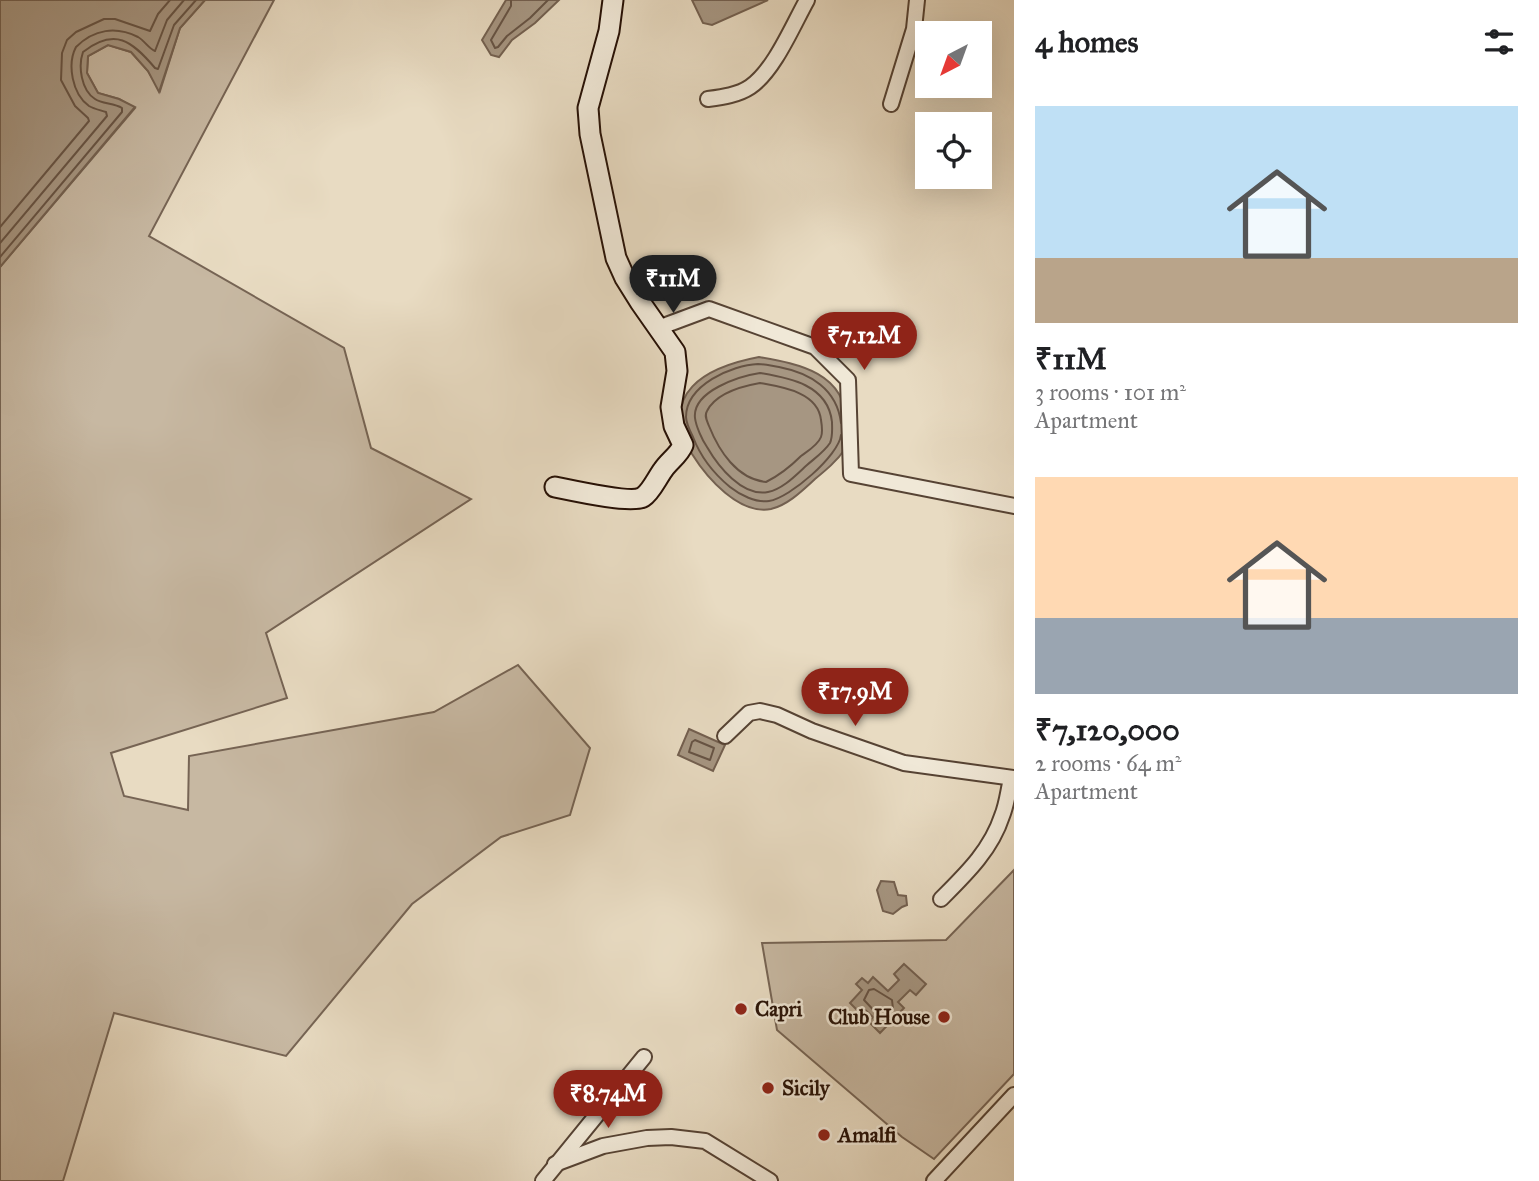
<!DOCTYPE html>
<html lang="en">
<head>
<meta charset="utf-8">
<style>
  :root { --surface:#fff; --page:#f6f6f6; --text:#202124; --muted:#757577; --accent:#8f2418 }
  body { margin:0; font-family:"IM FELL Great Primer",serif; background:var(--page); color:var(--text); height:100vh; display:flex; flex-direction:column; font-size:26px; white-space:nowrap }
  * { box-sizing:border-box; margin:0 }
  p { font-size:23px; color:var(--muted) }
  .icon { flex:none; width:38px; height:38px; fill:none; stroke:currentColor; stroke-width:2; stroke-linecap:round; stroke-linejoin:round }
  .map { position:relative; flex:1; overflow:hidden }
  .panel { display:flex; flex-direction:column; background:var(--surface); width:525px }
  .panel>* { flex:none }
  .needle { width:46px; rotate:221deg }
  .buttons { position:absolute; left:915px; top:21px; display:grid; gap:14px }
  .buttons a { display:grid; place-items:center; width:77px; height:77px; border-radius:0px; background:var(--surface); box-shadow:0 7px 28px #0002; font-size:35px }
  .price { position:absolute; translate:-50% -60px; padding:0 16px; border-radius:24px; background:var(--accent); color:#fff; font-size:23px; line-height:46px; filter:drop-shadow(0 2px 4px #0008) }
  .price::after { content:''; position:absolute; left:50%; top:42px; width:21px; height:16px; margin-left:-10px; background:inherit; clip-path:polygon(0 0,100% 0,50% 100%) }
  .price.current { background:#222; color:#fff }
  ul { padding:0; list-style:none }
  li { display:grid; align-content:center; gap:14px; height:371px; padding:0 21px }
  li span { display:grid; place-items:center; height:217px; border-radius:0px; color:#555 }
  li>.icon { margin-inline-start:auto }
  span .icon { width:126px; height:126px; fill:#fffc; stroke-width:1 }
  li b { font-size:30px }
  h2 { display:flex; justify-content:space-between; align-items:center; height:84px; padding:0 21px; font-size:30px }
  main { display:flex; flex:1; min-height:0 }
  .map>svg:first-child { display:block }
  .green { fill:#c7b8a2; stroke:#766454; stroke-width:2 }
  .water { fill:#a69682; stroke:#736050; stroke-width:2 }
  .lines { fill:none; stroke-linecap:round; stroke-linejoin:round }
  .shore { stroke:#665344; stroke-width:2 }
  .street-casing { stroke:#564334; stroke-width:18 }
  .secondary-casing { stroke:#261005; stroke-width:23 }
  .street { stroke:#f0e8d7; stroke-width:14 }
  .secondary { stroke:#f0e8d7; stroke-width:19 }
  .poi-dot { fill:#8f2418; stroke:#f0e8d7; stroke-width:2.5 }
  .labels { text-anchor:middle; stroke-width:5; stroke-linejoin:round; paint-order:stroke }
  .poi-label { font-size:21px; font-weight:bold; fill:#261005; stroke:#f0e8d7; text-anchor:start }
</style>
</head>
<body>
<main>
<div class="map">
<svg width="1014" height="1181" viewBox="0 0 1014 1181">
  <rect width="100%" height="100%" fill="#e8dbc2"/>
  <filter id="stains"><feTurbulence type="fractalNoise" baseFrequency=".00286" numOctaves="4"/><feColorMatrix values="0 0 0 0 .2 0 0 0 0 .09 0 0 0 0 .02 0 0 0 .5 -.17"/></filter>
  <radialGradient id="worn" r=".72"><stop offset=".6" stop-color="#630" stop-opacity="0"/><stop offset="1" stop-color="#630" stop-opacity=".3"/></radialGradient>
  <!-- green -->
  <g class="green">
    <polygon points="205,0 274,0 149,236 344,348 371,448 471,499 266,633 287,698 111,753 124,796 188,810 189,756 434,712 518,665 590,748 570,815 501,837 412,904 286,1056 114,1013 63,1181 0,1181 0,267 135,108 119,99 98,93 87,73 88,56 108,45 131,52 148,71 160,91 180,28"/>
    <polygon points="1014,870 1014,1074 934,1159 902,1137 777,1030 762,943 946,940"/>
  </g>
  <!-- water -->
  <g class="water">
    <polygon points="0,0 205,0 180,28 159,92 148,71 131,52 108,45 88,56 87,73 98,93 119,99 135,107 0,267"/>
    <polygon points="506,0 559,0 535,23 512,40 499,57 491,55 482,40"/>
    <polygon points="692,0 768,0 712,25 703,23"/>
    <path d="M759 357C800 364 845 373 847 423 847 431 849 442 845 449 837 461 826 470 815 479 803 490 788 505 771 509 739 515 707 478 692 454 657 393 706 367 759 357Z"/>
    <polygon points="689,729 725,745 713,771 678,755"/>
    <polygon points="881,881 894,882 898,895 906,896 907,905 902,907 893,914 883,911 877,890"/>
    <polygon points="904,964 926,984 916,995 910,990 898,1002 904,1008 880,1033 869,1022 873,1017 863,1008 859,1012 850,1003 862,990 856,984 862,978 868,983 873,977 888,991 899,980 894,974"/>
  </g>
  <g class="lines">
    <!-- shore -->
    <g class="shore">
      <polyline points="511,0 511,6 491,40 495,48 498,47 507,36 530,18 548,0"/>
      <polyline points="0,227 89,121 88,118 75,106 61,80 62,53 67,40 76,32 104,19 115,19 150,31 158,14 170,0"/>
      <path d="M0 243 107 116 106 112C100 110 94 109 89 106 72 94 67 64 76 47 94 29 116 26 138 37 145 41 148 48 155 51L167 20 184 0"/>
      <path d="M0 257 122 112V108C114 103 102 104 95 99 81 90 78 66 83 52 115 27 132 41 155 68L158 69 174 25 196 0"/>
      <path d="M760 373C790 378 828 385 832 422 832 429 833 436 830 443 824 452 815 458 807 465 796 475 783 489 768 492 742 497 718 466 707 447 702 440 696 426 695 418 692 391 740 376 760 373Z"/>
      <path d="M760 383C782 387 818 392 821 420 822 426 823 432 821 437 818 445 808 451 801 456 790 467 780 475 766 482 737 479 719 451 709 426 707 421 704 416 707 411 716 393 743 386 760 383Z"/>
      <path d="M841 423C837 389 810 373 779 367 772 366 765 364 758 364 732 365 686 385 686 417 686 423 690 431 693 437 701 458 713 473 730 487 740 495 756 503 769 501 790 498 839 455 841 435"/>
      <polygon points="695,740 714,748 710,760 689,752 692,742"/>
      <polygon points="874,989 892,1000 893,1009 884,1018 880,1017 864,1000 869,990"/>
    </g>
    <!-- street casing -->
    <g class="street-casing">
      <g id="street">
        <path d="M708 99C723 97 738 95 750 87 774 71 793 25 807 0"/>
        <polyline points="891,104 914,29 917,0"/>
        <polyline points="658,328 709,309 815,347 848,380 851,474 1014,506"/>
        <polyline points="725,736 749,713 760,711 777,715 812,731 904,763 1014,778"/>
        <path d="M941 899C966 874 991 850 1002 816 1007 804 1008 791 1011 779"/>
        <polyline points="555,1164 603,1146 647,1138 671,1137 705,1141 770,1181"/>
        <polyline points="543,1181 644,1057"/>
        <polyline points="934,1181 1014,1095"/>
      </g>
    </g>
    <!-- secondary casing -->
    <g class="secondary-casing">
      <path id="secondary" d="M555 487C570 490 632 504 643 497 651 492 657 478 663 470 669 461 679 455 683 445L674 426 671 407 677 371 675 352 640 302 625 278 616 258 590 134 588 108 609 31 613 0"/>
    </g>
    <!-- street -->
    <use href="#street" class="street"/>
    <!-- secondary -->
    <use href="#secondary" class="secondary"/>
  </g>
  <!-- markers -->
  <g class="poi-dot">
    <circle cx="741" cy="1009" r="7"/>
    <circle cx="944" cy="1017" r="7"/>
    <circle cx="768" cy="1088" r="7"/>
    <circle cx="824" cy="1135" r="7"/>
  </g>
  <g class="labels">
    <!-- poi labels -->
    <g class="poi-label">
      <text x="755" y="1016">Capri</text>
      <text x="930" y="1024" text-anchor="end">Club House</text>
      <text x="782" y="1095">Sicily</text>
      <text x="838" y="1142">Amalfi</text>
    </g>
  </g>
  <rect width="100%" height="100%" filter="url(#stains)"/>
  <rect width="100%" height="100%" fill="url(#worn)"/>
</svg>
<div class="buttons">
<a><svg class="needle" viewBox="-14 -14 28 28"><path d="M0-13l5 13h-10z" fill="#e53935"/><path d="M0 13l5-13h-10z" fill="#757577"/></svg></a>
<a><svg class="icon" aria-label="locate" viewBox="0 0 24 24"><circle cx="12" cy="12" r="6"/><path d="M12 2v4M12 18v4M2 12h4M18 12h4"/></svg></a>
</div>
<b class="price current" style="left:673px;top:315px">₹11M</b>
<b class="price" style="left:864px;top:372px">₹7.12M</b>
<b class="price" style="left:855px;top:728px">₹17.9M</b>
<b class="price" style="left:608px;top:1130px">₹8.74M</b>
</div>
<section class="panel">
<h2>4 homes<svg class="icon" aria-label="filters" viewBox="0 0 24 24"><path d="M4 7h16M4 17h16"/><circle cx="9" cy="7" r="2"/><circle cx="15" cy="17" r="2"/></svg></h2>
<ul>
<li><span style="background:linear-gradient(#bfe0f5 70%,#b9a48a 0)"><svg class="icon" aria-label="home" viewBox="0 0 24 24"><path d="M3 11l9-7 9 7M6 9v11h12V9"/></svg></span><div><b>₹11M</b><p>3 rooms · 101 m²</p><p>Apartment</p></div></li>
<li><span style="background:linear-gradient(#ffd9b3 65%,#9aa5b1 0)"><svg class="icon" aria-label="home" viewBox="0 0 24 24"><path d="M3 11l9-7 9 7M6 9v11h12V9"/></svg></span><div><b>₹7,120,000</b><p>2 rooms · 64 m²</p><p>Apartment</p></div></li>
</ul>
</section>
</main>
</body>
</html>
